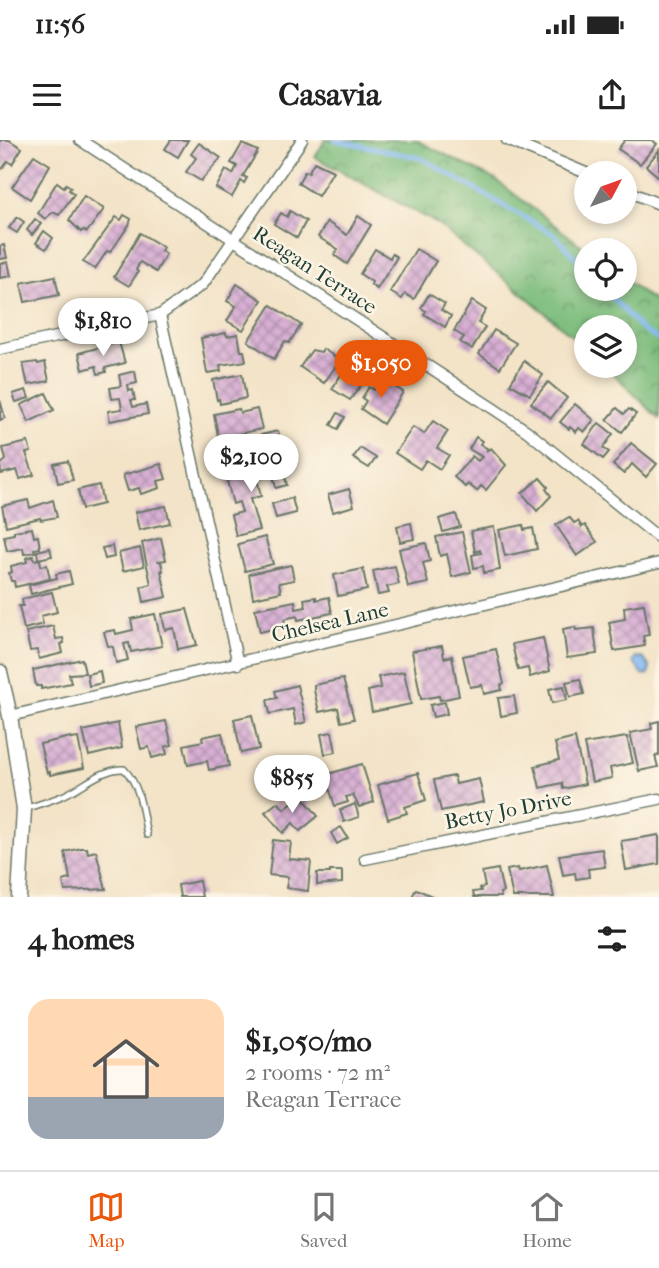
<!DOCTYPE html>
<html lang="en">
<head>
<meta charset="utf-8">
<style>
  :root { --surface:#fff; --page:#f6f6f6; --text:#222; --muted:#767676; --line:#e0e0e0; --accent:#ea580c }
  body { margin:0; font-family:"IM FELL French Canon",serif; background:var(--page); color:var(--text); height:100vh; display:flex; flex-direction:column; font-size:26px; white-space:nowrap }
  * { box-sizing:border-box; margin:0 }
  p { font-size:23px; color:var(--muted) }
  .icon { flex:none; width:38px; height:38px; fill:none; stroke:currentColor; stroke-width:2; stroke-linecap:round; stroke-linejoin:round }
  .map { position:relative; height:757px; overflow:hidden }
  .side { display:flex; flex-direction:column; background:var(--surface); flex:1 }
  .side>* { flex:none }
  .needle { width:46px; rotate:49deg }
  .tools { position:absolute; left:574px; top:21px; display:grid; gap:14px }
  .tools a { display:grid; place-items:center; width:63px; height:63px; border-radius:50%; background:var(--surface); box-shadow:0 4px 10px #0003; font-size:35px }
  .price { position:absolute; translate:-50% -60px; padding:0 16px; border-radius:24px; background:#fff; color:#222; font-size:23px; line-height:46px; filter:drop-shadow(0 2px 4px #0008) }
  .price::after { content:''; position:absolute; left:50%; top:42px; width:21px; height:16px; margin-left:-10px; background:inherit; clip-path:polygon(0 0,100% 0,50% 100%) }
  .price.selected { background:var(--accent); color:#fff }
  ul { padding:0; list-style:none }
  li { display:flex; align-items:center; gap:21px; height:175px; padding:0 28px }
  li span { display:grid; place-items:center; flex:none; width:196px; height:140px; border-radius:21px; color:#555 }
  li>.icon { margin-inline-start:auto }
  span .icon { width:84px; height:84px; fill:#fffc; stroke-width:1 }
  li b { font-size:30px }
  h2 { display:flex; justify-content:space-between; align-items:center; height:84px; padding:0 28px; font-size:30px }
  .status { display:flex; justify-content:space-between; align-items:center; height:49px; padding:0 35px; background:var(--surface); direction:ltr }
  .status svg { height:19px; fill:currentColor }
  header { display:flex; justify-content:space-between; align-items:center; height:91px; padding:0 28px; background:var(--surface); font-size:32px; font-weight:800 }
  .dock { display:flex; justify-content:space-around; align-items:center; height:98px; border-top:2px solid var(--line); background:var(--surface); font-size:19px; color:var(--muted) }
  .dock a { display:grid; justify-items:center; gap:4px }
  .dock .selected { color:var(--accent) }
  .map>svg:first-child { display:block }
  .forest { fill:url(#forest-crowns); stroke:#4e7d59; stroke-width:2 }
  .water { fill:#83b8f1; stroke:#517a92; stroke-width:2 }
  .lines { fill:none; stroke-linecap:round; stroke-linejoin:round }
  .stream { stroke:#83b8f1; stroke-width:4.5 }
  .building { fill:url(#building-cross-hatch) }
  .service-casing { stroke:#697767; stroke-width:8 }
  .minor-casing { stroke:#697767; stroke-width:13 }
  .tertiary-casing { stroke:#697767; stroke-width:17 }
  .service { stroke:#fff; stroke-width:5 }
  .minor { stroke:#fff; stroke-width:10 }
  .tertiary { stroke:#fff; stroke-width:14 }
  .labels { text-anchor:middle; stroke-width:5; stroke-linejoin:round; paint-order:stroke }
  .street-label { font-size:21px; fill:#1f3d34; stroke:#fcf5e5 }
</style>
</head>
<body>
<div class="status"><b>11:56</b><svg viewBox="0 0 49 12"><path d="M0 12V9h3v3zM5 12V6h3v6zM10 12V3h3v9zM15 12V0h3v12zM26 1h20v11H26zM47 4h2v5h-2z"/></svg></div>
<header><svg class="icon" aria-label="menu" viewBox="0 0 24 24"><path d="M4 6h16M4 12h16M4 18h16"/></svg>Casavia<svg class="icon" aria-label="share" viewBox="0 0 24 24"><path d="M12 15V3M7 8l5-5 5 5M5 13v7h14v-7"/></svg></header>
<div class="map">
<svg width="659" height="757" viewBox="0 0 659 757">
  <defs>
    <pattern id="forest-crowns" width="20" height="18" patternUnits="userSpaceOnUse" patternTransform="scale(1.75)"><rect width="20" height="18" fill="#7ebd7e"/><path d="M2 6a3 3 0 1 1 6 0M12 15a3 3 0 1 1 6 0" fill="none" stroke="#679b68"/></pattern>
    <pattern id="building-cross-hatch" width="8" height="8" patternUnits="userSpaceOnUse" patternTransform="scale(1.75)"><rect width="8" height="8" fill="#d8afd4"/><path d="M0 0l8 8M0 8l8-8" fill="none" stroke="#af90ad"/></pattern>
  </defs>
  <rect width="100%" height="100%" fill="#fcf5e5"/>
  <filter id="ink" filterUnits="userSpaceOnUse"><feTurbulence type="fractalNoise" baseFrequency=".0143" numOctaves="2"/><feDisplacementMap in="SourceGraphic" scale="14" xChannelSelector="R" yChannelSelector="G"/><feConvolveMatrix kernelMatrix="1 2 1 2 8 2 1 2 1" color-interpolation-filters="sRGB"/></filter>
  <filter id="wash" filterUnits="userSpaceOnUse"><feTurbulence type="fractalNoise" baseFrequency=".00686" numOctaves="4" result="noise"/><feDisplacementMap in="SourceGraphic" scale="28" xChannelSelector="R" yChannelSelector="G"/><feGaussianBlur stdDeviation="1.57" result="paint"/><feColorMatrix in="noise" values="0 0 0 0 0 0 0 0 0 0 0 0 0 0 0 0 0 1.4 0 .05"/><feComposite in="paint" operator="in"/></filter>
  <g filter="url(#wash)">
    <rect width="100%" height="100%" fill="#f3e3c7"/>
    <!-- forest -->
    <polygon class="forest" points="325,0 416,0 496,40 587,110 586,149 625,149 625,140 659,165 659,279 606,226 625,226 625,187 586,187 586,208 535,164 436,83 315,17"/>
    <!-- water -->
    <polygon class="water" points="636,517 644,519 650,528 648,535 643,535 633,522"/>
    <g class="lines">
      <!-- stream -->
      <g class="stream">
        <polyline points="335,0 421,18 555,95 586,129"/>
        <polyline points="604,149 642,190 659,200"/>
      </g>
    </g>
    <g id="blocks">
      <!-- building -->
      <g class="building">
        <polygon points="0,0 9,0 22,8 12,24 8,21 2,29 0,28"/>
        <polygon points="171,0 188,0 178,17 165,9"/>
        <polygon points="625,0 652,0 657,4 640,24 618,9"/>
        <polygon points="199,3 221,18 201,41 186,32 196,18 191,14"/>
        <polygon points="242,4 258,11 243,36 247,38 244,43 241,41 232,57 216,48 226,30 233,34 237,26 231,23"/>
        <polygon points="659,10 659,37 646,26"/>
        <polygon points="34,15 50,25 30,59 12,47"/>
        <polygon points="314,22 333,31 318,56 298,43 305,31 308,33"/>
        <polygon points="57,42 64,47 66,44 71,47 69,50 74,54 59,75 53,72 45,79 38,73"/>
        <polygon points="84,56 104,69 87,92 83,90 81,92 69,80"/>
        <polygon points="290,71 306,81 297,98 274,84 281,73 287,77"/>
        <polygon points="124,75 131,79 129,85 114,107 110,112 107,111 95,129 83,122 116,77 121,80"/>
        <polygon points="358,76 371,85 347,124 334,115 338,109 318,97 327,82 347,95"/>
        <polygon points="17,77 24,82 17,93 9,88"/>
        <polygon points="35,79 41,84 32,95 27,90"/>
        <polygon points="44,91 53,98 46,109 36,103"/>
        <polygon points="140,93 163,107 161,111 166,114 156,132 140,122 136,130 138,132 129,146 114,137"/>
        <polygon points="4,105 7,118 0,119 0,106"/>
        <polygon points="375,109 390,118 392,114 397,117 377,149 371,145 372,142 360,134"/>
        <polygon points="416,109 436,121 414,159 405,154 402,159 390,152"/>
        <polygon points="8,122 11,136 0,138 0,124"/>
        <polygon points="55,136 59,155 25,162 21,143"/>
        <polygon points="237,144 262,160 243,190 227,181 236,166 227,161"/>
        <polygon points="429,154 445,164 441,170 451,176 445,187 424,174 426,171 421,168"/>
        <polygon points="472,161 486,170 478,183 485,187 472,209 460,202 464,197 454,191"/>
        <polygon points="271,165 301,185 289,203 285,201 274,219 248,201"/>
        <polygon points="494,190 516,203 500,228 479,214"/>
        <polygon points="226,193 227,196 238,194 241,211 244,211 246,221 220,225 221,231 207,233 201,198"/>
        <polygon points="119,202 125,223 105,228 106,232 98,234 96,226 83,230 79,213"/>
        <polygon points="323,209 340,220 324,243 300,227 312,210 321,212"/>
        <polygon points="524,221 543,235 530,255 510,244"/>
        <polygon points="37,222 38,224 45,222 49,241 28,245 23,224"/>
        <polygon points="349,222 368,236 350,260 332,249"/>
        <polygon points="135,231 137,243 128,245 129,251 133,250 135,260 131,260 133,267 146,264 148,274 110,281 108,271 122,269 120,258 112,259 110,248 121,246 119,235"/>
        <polygon points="242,234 246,258 220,264 219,259 217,260 213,240"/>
        <polygon points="382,238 403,252 383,284 361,269 366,261 362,258 369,247 374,250 377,245 374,243 377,239 380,240"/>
        <polygon points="548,242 567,258 551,278 531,263"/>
        <polygon points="26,250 29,258 16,262 13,254"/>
        <polygon points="46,253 54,270 29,282 21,265"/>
        <polygon points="0,260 5,278 0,280"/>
        <polygon points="575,264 594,280 584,292 579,288 576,292 570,287 569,289 560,282"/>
        <polygon points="617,268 624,274 629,269 636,274 622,292 607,280"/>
        <polygon points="239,269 240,273 257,269 262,289 228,296 228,294 218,296 214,274"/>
        <polygon points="338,273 345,277 338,289 331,285"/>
        <polygon points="433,281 448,291 437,308 449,315 440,329 426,320 420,329 395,313 413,287 424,294"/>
        <polygon points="599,283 613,294 603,308 609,312 603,319 584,304"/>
        <polygon points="278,291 282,311 267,314 266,307 232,315 229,303 253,298 255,305 263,303 261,295"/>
        <polygon points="476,297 482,301 480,304 488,309 486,311 491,308 506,325 486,350 481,346 477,351 468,344 465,347 454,337 472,316 478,321 482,317 469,309"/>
        <polygon points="28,302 31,312 26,313 34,335 20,339 17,330 1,334 0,325 6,320 3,308"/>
        <polygon points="631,303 657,324 646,337 632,324 624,334 613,325"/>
        <polygon points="360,308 376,318 369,328 353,318"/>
        <polygon points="68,321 73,340 58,343 54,324"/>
        <polygon points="286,323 288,332 284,333 287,345 276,348 273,335 257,339 261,356 250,359 259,390 236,396 231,375 242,372 239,362 233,364 226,337 270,325 271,327"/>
        <polygon points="161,324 166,339 158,341 160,348 141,354 139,348 128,351 123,335"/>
        <polygon points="540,338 548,347 546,349 551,356 537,371 522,353"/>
        <polygon points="99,345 103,364 82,369 78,350"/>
        <polygon points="349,349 354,366 333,372 328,355"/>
        <polygon points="292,358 296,373 276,378 272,364"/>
        <polygon points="28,360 30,368 53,360 57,377 41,380 40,378 6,386 2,366"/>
        <polygon points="166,366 170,383 139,390 135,372"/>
        <polygon points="456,374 460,387 443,392 439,379"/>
        <polygon points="569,377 574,383 578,381 582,387 585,385 597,402 577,416 556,385"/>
        <polygon points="411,383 414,399 400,402 397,386"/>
        <polygon points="523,385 524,390 533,388 537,409 505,416 499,390"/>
        <polygon points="494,387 500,430 484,433 483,426 474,428 472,415 481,413 480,410 475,412 471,391"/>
        <polygon points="32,388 34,397 38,396 40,408 34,409 35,412 24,414 23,408 7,411 4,396 14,394 14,391"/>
        <polygon points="462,392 471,432 452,437 447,414 440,416 436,397"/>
        <polygon points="265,397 273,424 245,431 238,404"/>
        <polygon points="161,398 166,420 159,421 161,422 163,431 161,431 167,457 144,462 141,447 151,444 142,403"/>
        <polygon points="426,403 430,421 423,423 428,443 408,447 399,409"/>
        <polygon points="112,406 114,417 105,419 102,408"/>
        <polygon points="50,408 52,416 38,419 37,411"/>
        <polygon points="140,408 144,426 123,431 119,413"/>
        <polygon points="33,416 34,420 40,419 41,426 47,425 50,439 15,447 14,441 11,441 9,433 12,432 11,426 27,422 26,418"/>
        <polygon points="291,425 294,440 279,443 281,452 253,458 249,434"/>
        <polygon points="395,426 399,444 387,447 389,453 378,455 373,431"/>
        <polygon points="363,429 367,450 338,456 334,435"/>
        <polygon points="69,431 72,444 31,454 29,445 57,438 56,434"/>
        <polygon points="52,452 57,472 41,476 43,484 24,489 19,466 23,466 22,459"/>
        <polygon points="316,457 316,460 329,457 332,473 298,480 297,476 284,479 286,486 260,492 255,469 295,461 296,469 306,467 304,459"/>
        <polygon points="644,464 649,495 643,496 645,506 614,511 609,482 625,479 624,467"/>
        <polygon points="187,469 197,505 178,509 174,488 165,490 162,474"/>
        <polygon points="155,474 162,506 131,512 129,503 124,504 128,520 116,523 113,507 108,506 104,492 115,490 116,494 133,490 131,479"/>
        <polygon points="53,486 56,499 63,498 64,503 61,504 63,513 39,519 37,510 30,511 26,492"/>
        <polygon points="575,487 576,490 594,488 597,514 567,518 563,489"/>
        <polygon points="543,498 550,531 530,537 528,528 518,530 512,504"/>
        <polygon points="442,506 444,518 452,516 459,556 440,560 439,556 421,559 412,511"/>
        <polygon points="496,509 504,544 501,545 502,550 484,554 482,545 470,547 463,516"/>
        <polygon points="82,519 85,533 69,534 71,543 41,549 41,546 36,546 33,530"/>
        <polygon points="100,531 102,543 89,546 87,534"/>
        <polygon points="404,532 411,564 372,572 368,551 381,548 378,537"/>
        <polygon points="343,539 354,579 341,582 338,568 319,572 314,550 314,545"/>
        <polygon points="580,539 584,554 570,557 566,542"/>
        <polygon points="297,545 306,582 296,585 293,569 270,574 267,560 277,558 275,551"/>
        <polygon points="564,546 567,560 552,563 549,549"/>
        <polygon points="514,556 517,573 501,576 498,558"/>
        <polygon points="445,562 447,574 433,577 430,565"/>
        <polygon points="252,575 259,609 241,613 234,579"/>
        <polygon points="166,581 172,605 165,607 167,614 152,618 149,607 141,609 136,587"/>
        <polygon points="659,581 659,615 655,616 658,627 639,631 630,593 652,589 651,583"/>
        <polygon points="118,583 122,608 89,616 83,591"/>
        <polygon points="332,592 336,612 325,614 321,594"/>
        <polygon points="222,593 229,626 209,630 207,621 188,625 184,605 203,601 202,597"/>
        <polygon points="71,597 71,599 78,598 84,628 50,635 50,632 47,633 40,604"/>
        <polygon points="627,597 633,623 610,628 612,638 592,642 584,604"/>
        <polygon points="575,598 585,644 563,649 562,643 540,648 535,626 559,620 555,603"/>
        <polygon points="362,624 374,662 359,667 353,655 346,657 348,662 335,666 325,635"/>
        <polygon points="418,633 426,660 405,667 407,673 388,679 378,645"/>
        <polygon points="454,636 456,644 479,639 484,662 441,671 434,640"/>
        <polygon points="301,655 318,676 300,691 293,683 283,693 265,672 278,662 284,669"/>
        <polygon points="355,664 359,677 344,682 340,670"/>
        <polygon points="341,687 348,698 337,704 331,693"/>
        <polygon points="659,695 659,724 626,730 621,701"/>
        <polygon points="273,700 291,702 289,719 311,721 308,751 286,748 288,737 269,735"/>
        <polygon points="81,708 87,708 88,713 96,711 106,749 65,751 63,741 70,739 65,712"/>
        <polygon points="602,709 605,727 588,729 589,737 576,739 575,733 563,735 559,715"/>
        <polygon points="547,725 554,757 513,757 507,730 518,728 519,731"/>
        <polygon points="498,729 503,752 500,753 501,757 474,757 473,752 481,751 480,748 485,747 482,732"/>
        <polygon points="330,731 342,731 342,743 317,745 317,733 330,733"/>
        <polygon points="199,741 202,757 180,757 178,745"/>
        <polygon points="416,749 434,757 412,757"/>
      </g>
    </g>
  </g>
  <g filter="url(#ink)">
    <use href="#blocks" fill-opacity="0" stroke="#697767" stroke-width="2"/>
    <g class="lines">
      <!-- service casing -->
      <g class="service-casing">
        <path id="service" d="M24 669C37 665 50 661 62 656 82 648 102 628 124 629 141 646 142 672 147 695"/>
      </g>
      <!-- minor casing -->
      <g class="minor-casing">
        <g id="minor">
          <polyline points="80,0 494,269 527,291 659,398"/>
          <polyline points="507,0 586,33"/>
          <polyline points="625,50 659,64"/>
          <polyline points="160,175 238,524"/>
          <polyline points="0,209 160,175 203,144 302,0"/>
          <polyline points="10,576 659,423"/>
          <polyline points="365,719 659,659"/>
        </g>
      </g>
      <!-- tertiary casing -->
      <g class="tertiary-casing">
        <polyline id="tertiary" points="0,532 10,576 24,669 19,757"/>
      </g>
      <!-- service -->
      <use href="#service" class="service"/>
      <!-- minor -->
      <use href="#minor" class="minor"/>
      <!-- tertiary -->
      <use href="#tertiary" class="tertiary"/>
    </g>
  </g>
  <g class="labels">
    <!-- street labels -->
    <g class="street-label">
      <text transform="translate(315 130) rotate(33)" y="7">Reagan Terrace</text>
      <text transform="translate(330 482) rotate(-13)" y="7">Chelsea Lane</text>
      <text transform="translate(508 670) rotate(-11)" y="7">Betty Jo Drive</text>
    </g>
  </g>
</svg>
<div class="tools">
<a><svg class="needle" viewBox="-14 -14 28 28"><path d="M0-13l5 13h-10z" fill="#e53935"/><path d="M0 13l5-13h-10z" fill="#767676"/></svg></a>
<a><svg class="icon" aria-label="locate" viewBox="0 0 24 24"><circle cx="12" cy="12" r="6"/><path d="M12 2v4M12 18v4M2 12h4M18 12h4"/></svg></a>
<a><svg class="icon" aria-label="layers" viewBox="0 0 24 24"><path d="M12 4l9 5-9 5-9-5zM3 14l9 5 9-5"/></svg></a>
</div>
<b class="price" style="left:103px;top:218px">$1,810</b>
<b class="price selected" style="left:381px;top:260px">$1,050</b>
<b class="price" style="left:251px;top:354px">$2,100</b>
<b class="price" style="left:292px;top:675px">$855</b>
</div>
<section class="side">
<h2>4 homes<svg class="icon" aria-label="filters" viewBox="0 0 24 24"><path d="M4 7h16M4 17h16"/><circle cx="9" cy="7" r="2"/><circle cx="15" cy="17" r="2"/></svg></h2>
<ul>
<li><span style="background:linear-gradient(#ffd9b3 70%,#9aa5b1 0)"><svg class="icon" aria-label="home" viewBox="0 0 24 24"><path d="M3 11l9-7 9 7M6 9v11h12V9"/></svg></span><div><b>$1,050/mo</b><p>2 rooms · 72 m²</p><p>Reagan Terrace</p></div></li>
</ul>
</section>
<nav class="dock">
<a class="selected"><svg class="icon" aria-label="map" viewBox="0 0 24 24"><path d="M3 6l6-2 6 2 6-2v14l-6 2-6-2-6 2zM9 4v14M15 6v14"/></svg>Map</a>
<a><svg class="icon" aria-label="saved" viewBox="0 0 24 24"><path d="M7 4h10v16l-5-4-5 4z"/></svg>Saved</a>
<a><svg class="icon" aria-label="home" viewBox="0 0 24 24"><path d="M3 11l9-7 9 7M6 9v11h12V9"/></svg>Home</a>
</nav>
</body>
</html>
